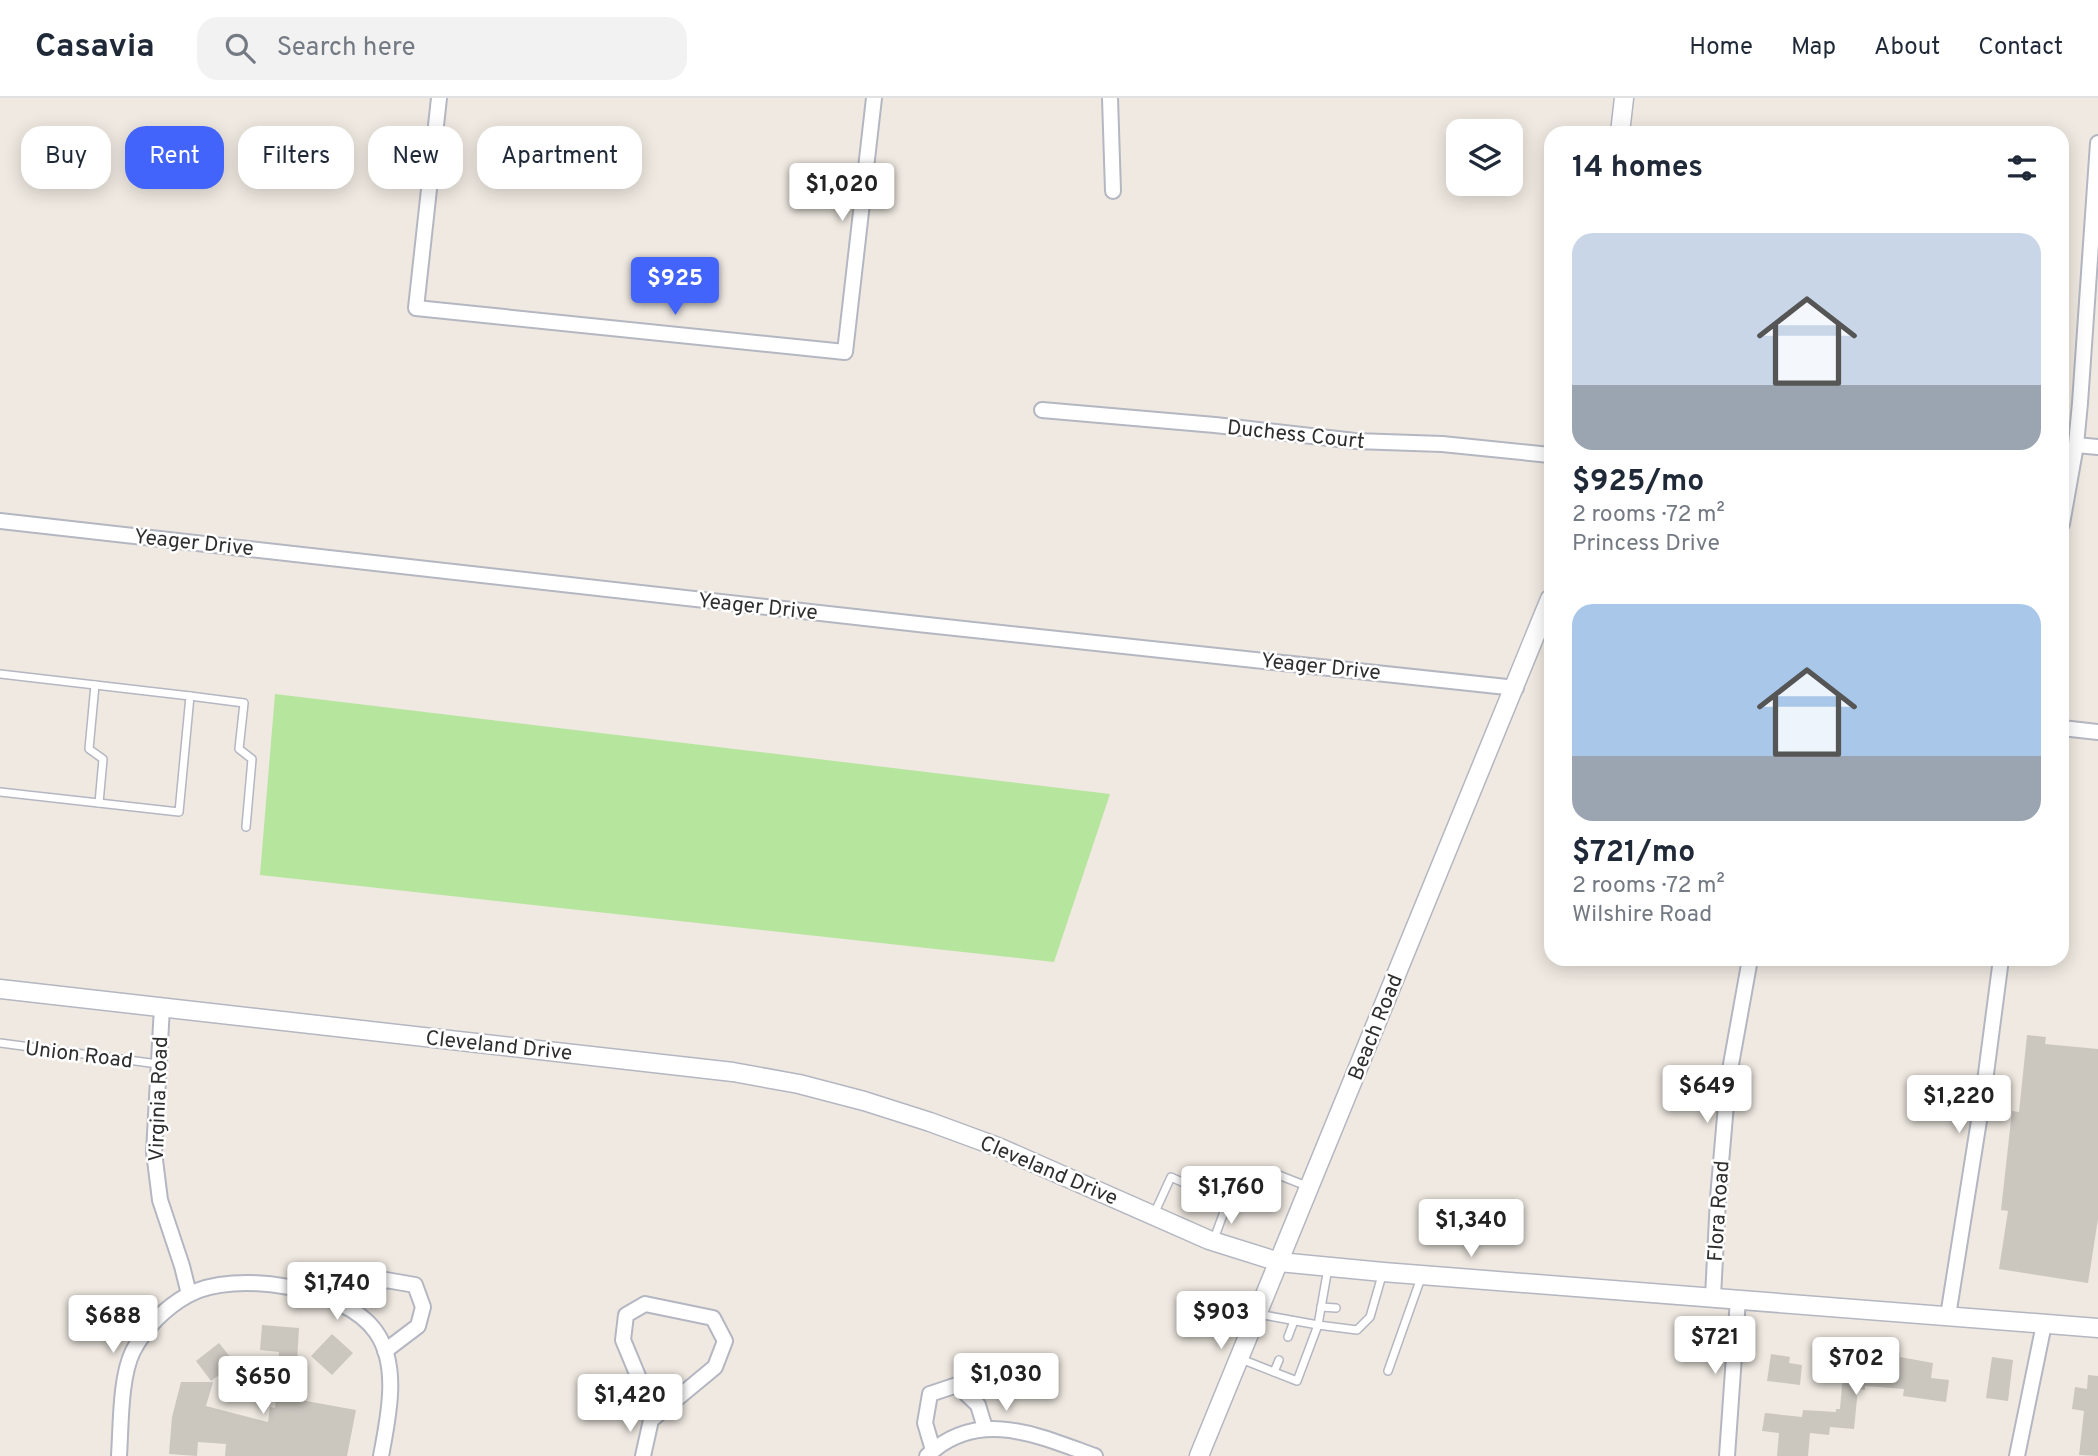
<!DOCTYPE html>
<html lang="en">
<head>
<meta charset="utf-8">
<style>
  :root { --surface:#fff; --page:#f2f2f3; --text:#1f2937; --muted:#747a83; --line:#e0e1e3; --accent:#4264fb }
  body { margin:0; font-family:Overpass,sans-serif; background:var(--page); color:var(--text); height:100vh; display:flex; flex-direction:column; font-size:26px; white-space:nowrap }
  * { box-sizing:border-box; margin:0 }
  p { font-size:23px; color:var(--muted) }
  .icon { flex:none; width:38px; height:38px; fill:none; stroke:currentColor; stroke-width:2; stroke-linecap:round; stroke-linejoin:round }
  .map { position:relative; flex:1; overflow:hidden }
  .details { position:absolute; left:1544px; top:28px; width:525px; height:840px; display:flex; flex-direction:column; background:var(--surface); border-radius:21px; box-shadow:0 4px 18px #0003 }
  .details>* { flex:none }
  .hud { position:absolute; left:21px; top:28px; width:665px; height:63px; display:flex; gap:14px }
  .fabs { position:absolute; left:1446px; top:21px; display:grid; gap:14px }
  .fabs a { display:grid; place-items:center; width:77px; height:77px; border-radius:14px; background:var(--surface); box-shadow:0 4px 18px #0003; font-size:35px }
  .price { position:absolute; translate:-50% -60px; padding:0 16px; border-radius:7px; background:#fff; color:#222; font-size:23px; line-height:46px; filter:drop-shadow(0 2px 4px #0008) }
  .price::after { content:''; position:absolute; left:50%; top:42px; width:21px; height:16px; margin-left:-10px; background:inherit; clip-path:polygon(0 0,100% 0,50% 100%) }
  .price.selected { background:var(--accent); color:#fff }
  ul { padding:0; list-style:none }
  li { display:grid; align-content:center; gap:14px; height:371px; padding:0 28px }
  li span { display:grid; place-items:center; height:217px; border-radius:21px; color:#555 }
  li>.icon { margin-inline-start:auto }
  span .icon { width:126px; height:126px; fill:#fffc; stroke-width:1 }
  li b { font-size:30px }
  h2 { display:flex; justify-content:space-between; align-items:center; height:84px; padding:0 28px; font-size:30px }
  .tag { padding:0 24px; border-radius:21px; background:var(--surface); box-shadow:0 4px 18px #0003; font-size:24px; line-height:63px }
  .tag.selected { background:var(--accent); color:#fff }
  header { display:flex; align-items:center; gap:42px; box-sizing:border-box; height:98px; padding:0 35px; background:var(--surface); border-bottom:2px solid var(--line) }
  header strong { font-size:33px }
  nav { display:flex; gap:38px; margin-inline-start:auto; font-size:24px }
  .search { width:490px; height:63px; background:var(--page); display:flex; align-items:center; gap:18px; box-sizing:border-box; padding:0 24px; border-radius:21px; color:var(--muted); font-size:26px }
  .map>svg:first-child { display:block }
  .green { fill:#b6e59e }
  .building { fill:#cbc7bf }
  .lines { fill:none; stroke-linecap:round; stroke-linejoin:round }
  .service-casing { stroke:#b4b7c1; stroke-width:10 }
  .minor-casing { stroke:#b4b7c1; stroke-width:18 }
  .tertiary-casing { stroke:#b4b7c1; stroke-width:21 }
  .service { stroke:#fff; stroke-width:7 }
  .minor { stroke:#fff; stroke-width:14 }
  .tertiary { stroke:#fff; stroke-width:18 }
  .labels { text-anchor:middle; stroke-width:5; stroke-linejoin:round; paint-order:stroke }
  .street-label { font-size:21px; fill:#2e2e2e; stroke:#fff }
</style>
</head>
<body>
<header>
<strong>Casavia</strong>
<div class="search"><svg class="icon" aria-label="search" viewBox="0 0 24 24"><circle cx="10" cy="10" r="6"/><path d="M15 15l6 6"/></svg>Search here</div>
<nav><a>Home</a><a>Map</a><a>About</a><a>Contact</a></nav>
</header>
<div class="map">
<svg width="2098" height="1358" viewBox="0 0 2098 1358">
  <rect width="100%" height="100%" fill="#efe9e1"/>
  <!-- green -->
  <polygon class="green" points="275,596 1110,696 1054,864 260,777"/>
  <!-- building -->
  <g class="building">
    <polygon points="2027,937 2046,939 2045,946 2098,951 2098,1121 2088,1185 1999,1171 2008,1113 2001,1112 2012,1013 2019,1014"/>
    <polygon points="262,1227 299,1230 295,1301 356,1312 347,1358 225,1358 226,1346 198,1344 197,1358 169,1356 172,1319 181,1284 213,1284 206,1308 268,1324 270,1309 275,1310 279,1254 260,1252"/>
    <polygon points="332,1236 353,1255 332,1277 311,1258"/>
    <polygon points="219,1245 235,1265 211,1283 196,1263"/>
    <polygon points="1845,1253 1878,1256 1878,1253 1900,1255 1900,1259 1933,1265 1931,1280 1949,1282 1946,1304 1903,1298 1904,1291 1865,1288 1865,1292 1858,1291 1854,1331 1830,1329 1829,1337 1810,1335 1808,1358 1777,1358 1779,1335 1762,1333 1765,1315 1802,1319 1803,1312 1836,1314 1836,1311 1840,1311"/>
    <polygon points="1771,1256 1790,1259 1789,1265 1802,1267 1800,1287 1767,1283"/>
    <polygon points="1992,1259 2013,1262 2008,1303 1986,1300"/>
    <polygon points="2088,1277 2098,1278 2098,1358 2079,1357 2084,1313 2072,1311 2075,1289 2087,1291"/>
  </g>
  <g class="lines">
    <!-- service casing -->
    <g class="service-casing">
      <g id="service">
        <polyline points="0,576 190,598 179,714 0,694"/>
        <polyline points="95,587 89,651 103,661 99,705"/>
        <polyline points="190,598 244,605 239,651 252,661 246,729"/>
        <polyline points="0,945 158,966"/>
        <path d="M1154 1116 1171 1079C1185 1085 1227 1107 1240 1102 1253 1098 1266 1085 1276 1076L1309 1089"/>
        <polyline points="1214,1141 1228,1103"/>
        <polyline points="1328,1170 1318,1227 1357,1232 1370,1219 1383,1174"/>
        <polyline points="1321,1209 1336,1210"/>
        <polyline points="1288,1239 1294,1223"/>
        <polyline points="1241,1261 1297,1283 1318,1227 1258,1216"/>
        <polyline points="1388,1273 1422,1177"/>
        <polyline points="1274,1274 1279,1262"/>
      </g>
    </g>
    <!-- minor casing -->
    <g class="minor-casing">
      <g id="minor">
        <polyline points="439,0 416,210 845,254 874,0"/>
        <polyline points="1110,0 1113,93"/>
        <polyline points="1042,312 1215,327 1355,343 1442,346 1550,357"/>
        <polyline points="2076,347 2098,349"/>
        <polyline points="0,423 918,526 1516,590"/>
        <polyline points="2062,426 2076,347 2080,305 2098,45"/>
        <polyline points="2062,630 2098,634"/>
        <polyline points="162,909 154,1054 160,1102 182,1168 189,1196"/>
        <polyline points="1713,1199 1718,1100 1728,983 1750,861"/>
        <polyline points="343,1207 386,1182 415,1187 423,1209 418,1228 385,1253"/>
        <polyline points="1948,1218 1984,991 2001,861"/>
        <polyline points="933,1352 925,1325 930,1296 957,1287 978,1307 985,1330"/>
        <path d="M119 1358C121 1328 120 1279 133 1253 145 1230 166 1209 188 1197 235 1171 345 1189 376 1234 400 1268 388 1320 381 1358"/>
        <polyline points="643,1358 651,1322 645,1295 623,1242 626,1217 645,1206 713,1220 725,1243 715,1269 651,1322"/>
        <path d="M927 1358C978 1309 1039 1338 1095 1358"/>
        <polyline points="1727,1358 1738,1201"/>
        <polyline points="2017,1358 2044,1226"/>
      </g>
    </g>
    <!-- tertiary casing -->
    <g class="tertiary-casing">
      <g id="tertiary">
        <polyline points="1620,35 1624,0"/>
        <polyline points="0,891 733,974 799,986 864,1003 930,1024 998,1049 1209,1142 1279,1164 1383,1174 2098,1230"/>
        <polyline points="1199,1358 1550,501"/>
      </g>
    </g>
    <!-- service -->
    <use href="#service" class="service"/>
    <!-- minor -->
    <use href="#minor" class="minor"/>
    <!-- tertiary -->
    <use href="#tertiary" class="tertiary"/>
  </g>
  <g class="labels">
    <!-- street labels -->
    <g class="street-label">
      <text transform="translate(1296 336) rotate(6)" y="7">Duchess Court</text>
      <text transform="translate(194 444) rotate(6)" y="7">Yeager Drive</text>
      <text transform="translate(758 508) rotate(6)" y="7">Yeager Drive</text>
      <text transform="translate(1321 568) rotate(6)" y="7">Yeager Drive</text>
      <text transform="translate(1375 929) rotate(-68)" y="7">Beach Road</text>
      <text transform="translate(499 947) rotate(6)" y="7">Cleveland Drive</text>
      <text transform="translate(79 956) rotate(7)" y="7">Union Road</text>
      <text transform="translate(158 1001) rotate(-88)" y="7">Virginia Road</text>
      <text transform="translate(1049 1072) rotate(23)" y="7">Cleveland Drive</text>
      <text transform="translate(1718 1113) rotate(-86)" y="7">Flora Road</text>
    </g>
  </g>
</svg>
<div class="fabs">
<a><svg class="icon" aria-label="layers" viewBox="0 0 24 24"><path d="M12 4l9 5-9 5-9-5zM3 14l9 5 9-5"/></svg></a>
</div>
<b class="price" style="left:842px;top:125px">$1,020</b>
<b class="price selected" style="left:675px;top:219px">$925</b>
<b class="price" style="left:1707px;top:1027px">$649</b>
<b class="price" style="left:1959px;top:1037px">$1,220</b>
<b class="price" style="left:1231px;top:1128px">$1,760</b>
<b class="price" style="left:1471px;top:1161px">$1,340</b>
<b class="price" style="left:337px;top:1224px">$1,740</b>
<b class="price" style="left:1221px;top:1253px">$903</b>
<b class="price" style="left:113px;top:1257px">$688</b>
<b class="price" style="left:1715px;top:1278px">$721</b>
<b class="price" style="left:1856px;top:1299px">$702</b>
<b class="price" style="left:1006px;top:1315px">$1,030</b>
<b class="price" style="left:263px;top:1318px">$650</b>
<b class="price" style="left:630px;top:1336px">$1,420</b>
<div class="hud">
<a class="tag">Buy</a>
<a class="tag selected">Rent</a>
<a class="tag">Filters</a>
<a class="tag">New</a>
<a class="tag">Apartment</a>
</div>
<section class="details">
<h2>14 homes<svg class="icon" aria-label="filters" viewBox="0 0 24 24"><path d="M4 7h16M4 17h16"/><circle cx="9" cy="7" r="2"/><circle cx="15" cy="17" r="2"/></svg></h2>
<ul>
<li><span style="background:linear-gradient(#c9d6e8 70%,#9aa5b1 0)"><svg class="icon" aria-label="home" viewBox="0 0 24 24"><path d="M3 11l9-7 9 7M6 9v11h12V9"/></svg></span><div><b>$925/mo</b><p>2 rooms · 72 m²</p><p>Princess Drive</p></div></li>
<li><span style="background:linear-gradient(#a9c7e8 70%,#9aa5b1 0)"><svg class="icon" aria-label="home" viewBox="0 0 24 24"><path d="M3 11l9-7 9 7M6 9v11h12V9"/></svg></span><div><b>$721/mo</b><p>2 rooms · 72 m²</p><p>Wilshire Road</p></div></li>
</ul>
</section>
</div>
</body>
</html>
